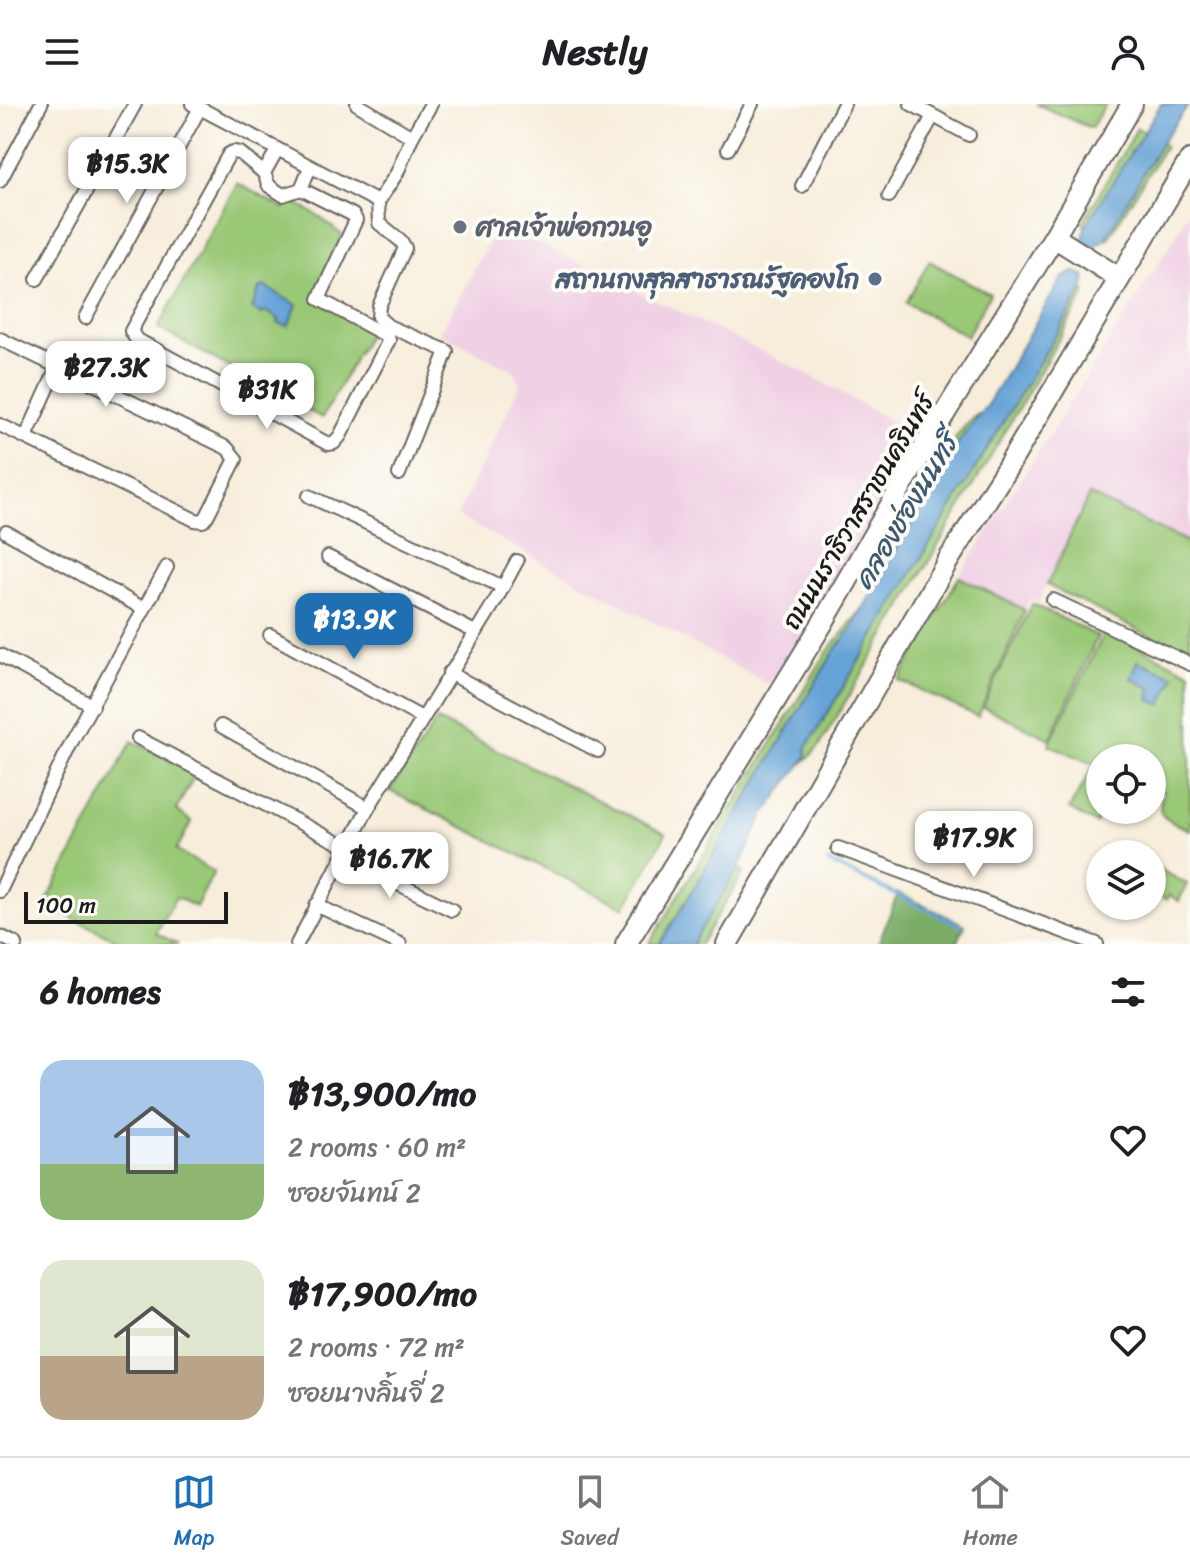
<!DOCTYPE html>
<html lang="en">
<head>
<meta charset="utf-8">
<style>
  :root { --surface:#fff; --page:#f2f2f2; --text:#202124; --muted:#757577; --line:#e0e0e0; --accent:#1f6fb2 }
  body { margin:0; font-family:Sriracha,"Playpen Sans Thai",sans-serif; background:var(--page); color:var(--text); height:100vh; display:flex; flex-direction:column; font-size:30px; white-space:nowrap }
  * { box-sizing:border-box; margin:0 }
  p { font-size:26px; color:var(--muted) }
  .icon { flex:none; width:44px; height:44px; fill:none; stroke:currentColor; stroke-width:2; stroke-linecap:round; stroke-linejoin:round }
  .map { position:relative; height:840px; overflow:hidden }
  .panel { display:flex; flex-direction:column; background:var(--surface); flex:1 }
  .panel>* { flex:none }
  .buttons { position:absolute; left:1086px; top:640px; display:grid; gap:16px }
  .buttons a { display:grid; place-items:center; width:80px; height:80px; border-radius:50%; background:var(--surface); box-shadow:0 2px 6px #0004; font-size:40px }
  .scale { position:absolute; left:24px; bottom:20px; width:204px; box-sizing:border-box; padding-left:8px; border:4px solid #1c1c1c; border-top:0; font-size:22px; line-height:28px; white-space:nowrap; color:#1c1c1c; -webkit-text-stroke:6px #fdfcf7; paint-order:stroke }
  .price { position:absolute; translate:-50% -68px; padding:0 18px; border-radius:16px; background:#fff; color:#222; font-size:26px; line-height:52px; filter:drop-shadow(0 2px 4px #0008) }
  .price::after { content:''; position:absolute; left:50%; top:48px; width:24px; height:18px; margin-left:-12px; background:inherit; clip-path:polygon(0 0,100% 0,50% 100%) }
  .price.active { background:var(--accent); color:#fff }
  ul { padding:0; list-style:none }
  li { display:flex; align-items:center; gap:24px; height:200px; padding:0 40px }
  li span { display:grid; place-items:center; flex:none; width:224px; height:160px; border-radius:24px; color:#555 }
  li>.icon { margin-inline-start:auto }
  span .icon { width:96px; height:96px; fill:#fffc; stroke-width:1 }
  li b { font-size:34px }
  h2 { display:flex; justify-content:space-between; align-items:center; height:96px; padding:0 40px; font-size:34px }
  header { display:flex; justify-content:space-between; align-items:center; height:104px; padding:0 40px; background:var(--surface); font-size:36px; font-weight:700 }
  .menu { display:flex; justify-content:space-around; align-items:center; height:112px; border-top:2px solid var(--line); background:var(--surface); font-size:22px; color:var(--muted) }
  .menu a { display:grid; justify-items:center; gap:4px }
  .menu .active { color:var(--accent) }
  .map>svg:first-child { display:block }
  .built { fill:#f0d0e4 }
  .green { fill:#99c876; stroke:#5a7249; stroke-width:2 }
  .forest { fill:#7aac67; stroke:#4b6442; stroke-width:2 }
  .water { fill:#66a3d7; stroke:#41607a; stroke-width:2 }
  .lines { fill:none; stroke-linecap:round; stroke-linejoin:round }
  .stream { stroke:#66a3d7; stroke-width:4 }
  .minor-casing { stroke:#69655f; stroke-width:16 }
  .primary-casing { stroke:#69655f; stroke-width:24 }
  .minor { stroke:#fff; stroke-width:12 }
  .primary { stroke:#fff; stroke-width:20 }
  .worship-dot { fill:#6b7280; stroke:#fdfcf7; stroke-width:3 }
  .service-dot { fill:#5c6f8a; stroke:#fdfcf7; stroke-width:3 }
  .labels { text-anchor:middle; stroke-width:8; stroke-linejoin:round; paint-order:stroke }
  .worship-label { font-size:26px; font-weight:bold; fill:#5b616d; stroke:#fdfcf7; text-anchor:start }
  .service-label { font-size:26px; font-weight:bold; fill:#4e5e75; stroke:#fdfcf7; text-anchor:end }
  .street-label { font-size:26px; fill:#1c1c1c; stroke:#fdfcf7 }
  .water-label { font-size:28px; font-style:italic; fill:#3d5970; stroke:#fdfcf7 }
</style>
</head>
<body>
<header><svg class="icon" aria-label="menu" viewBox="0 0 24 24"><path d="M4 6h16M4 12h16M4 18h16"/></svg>Nestly<svg class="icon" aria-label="person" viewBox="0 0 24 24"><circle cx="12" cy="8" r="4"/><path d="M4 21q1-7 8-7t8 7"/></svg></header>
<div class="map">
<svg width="1190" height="840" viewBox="0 0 1190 840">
  <rect width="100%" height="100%" fill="#fdfcf7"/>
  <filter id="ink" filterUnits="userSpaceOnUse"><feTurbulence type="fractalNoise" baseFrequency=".0125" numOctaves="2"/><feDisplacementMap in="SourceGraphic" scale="16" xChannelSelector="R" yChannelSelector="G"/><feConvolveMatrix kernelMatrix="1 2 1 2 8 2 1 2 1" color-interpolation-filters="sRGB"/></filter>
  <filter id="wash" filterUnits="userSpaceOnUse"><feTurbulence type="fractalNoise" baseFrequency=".006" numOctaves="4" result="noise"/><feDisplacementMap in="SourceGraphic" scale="32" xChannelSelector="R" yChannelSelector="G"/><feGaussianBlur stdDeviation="1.8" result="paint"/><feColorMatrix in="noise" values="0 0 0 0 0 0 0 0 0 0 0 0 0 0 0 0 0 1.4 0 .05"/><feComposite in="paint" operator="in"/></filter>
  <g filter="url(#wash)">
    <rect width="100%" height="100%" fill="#f7eddb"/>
    <!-- built -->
    <g class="built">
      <polygon points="1190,106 1190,439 1089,392 1038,499 1030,494 1025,506 959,473 1162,154"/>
      <polygon points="499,120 808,270 923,335 774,583 457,412 520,281 515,267 440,229"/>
    </g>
    <!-- green -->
    <g class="green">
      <polygon points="1036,0 1106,0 1091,24"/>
      <polygon points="1137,24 1144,28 1085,123 1083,118"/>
      <polygon points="1161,39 1165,42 1108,135 1106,132"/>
      <polygon points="237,79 284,105 291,96 320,113 342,131 315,191 370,227 322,314 158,224"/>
      <polygon points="929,157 990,190 967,232 906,199"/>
      <path d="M1083 186 1086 188C998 341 908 493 818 644L798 664 807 652 806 645Z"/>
      <path d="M980 309 960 336 891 452 893 437C911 409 954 322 980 309Z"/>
      <polygon points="1089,391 1190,439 1190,552 1047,481"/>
      <polygon points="959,473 1025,506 978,613 899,576"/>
      <polygon points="1032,500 1098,532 1050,635 983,603"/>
      <polygon points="862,505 850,527 833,549 684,801 659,840 649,840 827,548"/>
      <path d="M1105 527 1190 568V726C1169 716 1152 715 1164 688L1152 683V654H1100V706H1104L1096 720 1069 705 1095 660 1049 641Z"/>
      <polygon points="437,616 666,730 625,804 390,687"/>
      <polygon points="132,637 196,669 176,706 192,718 176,746 214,768 196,803 176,793 156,829 178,840 124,840 45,800"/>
      <polygon points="1155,763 1187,780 1179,797 1169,791 1166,796 1152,788 1152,769"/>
      <polygon points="738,764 744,768 700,840 692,840"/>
    </g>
    <!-- forest -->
    <polygon class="forest" points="898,789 965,821 957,840 878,840"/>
    <!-- water -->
    <g class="water">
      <polygon points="1161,0 1189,0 1160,41 1105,135 1093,143 1083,136 1085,123"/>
      <polygon points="1075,167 1086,174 1083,186 806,645 807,652 763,712 739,764 692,840 659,840 684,801 833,549 850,527 960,336 989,298 1062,174"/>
      <polygon points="264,182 297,201 288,222 278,219 279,215 265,207 262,210 252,205 259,185"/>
      <polygon points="1138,557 1174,572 1162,601 1149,596 1151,584 1131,575"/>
    </g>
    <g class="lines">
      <!-- stream -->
      <polyline class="stream" points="828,758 962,822"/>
    </g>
  </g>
  <g filter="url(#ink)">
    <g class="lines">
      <!-- minor casing -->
      <g class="minor-casing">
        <g id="minor">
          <polyline points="192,0 378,98"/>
          <polyline points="357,0 412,33"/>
          <polyline points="911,0 969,31"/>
          <polyline points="728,45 752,0"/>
          <polyline points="277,46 264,69 240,49 233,48 229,50 131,227 136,235 328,340 334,339 340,332 389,236 385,231 319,195 356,116 353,111 301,85 310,63"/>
          <polyline points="264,69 269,82 283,91 301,85"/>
          <polyline points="0,77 41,0"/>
          <polyline points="802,82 844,0"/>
          <polyline points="889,92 933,12"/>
          <polyline points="37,175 135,0"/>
          <polyline points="85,214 200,4"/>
          <polyline points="0,235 227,344 236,355 207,412 203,417 195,416 0,321"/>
          <polyline points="26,333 58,262"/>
          <polyline points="399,370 447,247 388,222 378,213 379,202 405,144 401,137 379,119 378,98 397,69 412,33 431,0"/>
          <polyline points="309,392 503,483"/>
          <polyline points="6,428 144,505"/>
          <polyline points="328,453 475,528"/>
          <polyline points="1053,496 1190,560"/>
          <polyline points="270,531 422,614"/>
          <polyline points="0,551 93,602"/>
          <polyline points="449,569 598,647"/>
          <polyline points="221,622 368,704"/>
          <polyline points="138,634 348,744"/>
          <polyline points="838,744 1097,840"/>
          <polyline points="343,753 452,806"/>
          <polyline points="0,787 72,637 167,463"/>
          <polyline points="316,801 400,840"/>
          <polyline points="0,832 16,840"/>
          <polyline points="297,840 368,704 497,494 517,457"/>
        </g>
      </g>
      <!-- primary casing -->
      <g class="primary-casing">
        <g id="primary">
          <polyline points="1054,133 1119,174"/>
          <polyline points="626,840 822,520 932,330 1054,133 1132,0"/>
          <polyline points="727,840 949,455 1007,364 1190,56"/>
        </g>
      </g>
      <!-- minor -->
      <use href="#minor" class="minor"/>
      <!-- primary -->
      <use href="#primary" class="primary"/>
    </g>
  </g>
  <!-- markers -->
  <circle class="worship-dot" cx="460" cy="123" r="8"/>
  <circle class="service-dot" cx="875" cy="175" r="8"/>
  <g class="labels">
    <!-- worship labels -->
    <g class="worship-label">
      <text x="476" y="132">ศาลเจ้าพ่อกวนอู</text>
    </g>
    <!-- service labels -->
    <g class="service-label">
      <text x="859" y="184">สถานกงสุลสาธารณรัฐคองโก</text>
    </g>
    <!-- street labels -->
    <g class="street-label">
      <text transform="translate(858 407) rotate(-59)" y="9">ถนนนราธิวาสราชนครินทร์</text>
    </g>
    <!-- water labels -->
    <g class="water-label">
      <text transform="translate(905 407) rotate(-59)" y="10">คลองช่องนนทรี</text>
    </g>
  </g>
</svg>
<div class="buttons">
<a><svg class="icon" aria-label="locate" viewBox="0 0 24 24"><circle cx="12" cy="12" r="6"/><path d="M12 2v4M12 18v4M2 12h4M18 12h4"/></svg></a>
<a><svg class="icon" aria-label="layers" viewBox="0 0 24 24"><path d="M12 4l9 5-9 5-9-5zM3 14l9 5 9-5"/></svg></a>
</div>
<div class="scale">100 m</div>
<b class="price" style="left:127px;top:101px">฿15.3K</b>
<b class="price" style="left:106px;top:305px">฿27.3K</b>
<b class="price" style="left:267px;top:327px">฿31K</b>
<b class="price active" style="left:354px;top:557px">฿13.9K</b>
<b class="price" style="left:974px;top:775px">฿17.9K</b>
<b class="price" style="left:390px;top:796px">฿16.7K</b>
</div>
<section class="panel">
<h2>6 homes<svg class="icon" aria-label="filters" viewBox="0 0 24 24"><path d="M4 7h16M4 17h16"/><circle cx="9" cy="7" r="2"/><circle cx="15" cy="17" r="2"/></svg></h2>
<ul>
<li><span style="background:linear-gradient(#a9c7e8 65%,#8fb573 0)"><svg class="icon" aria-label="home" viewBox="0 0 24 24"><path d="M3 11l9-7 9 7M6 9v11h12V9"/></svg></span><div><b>฿13,900/mo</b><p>2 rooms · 60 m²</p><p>ซอยจันทน์ 2</p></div><svg class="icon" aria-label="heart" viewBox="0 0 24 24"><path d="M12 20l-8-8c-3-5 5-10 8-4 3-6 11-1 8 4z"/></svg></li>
<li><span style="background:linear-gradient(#dfe7d0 60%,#b9a48a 0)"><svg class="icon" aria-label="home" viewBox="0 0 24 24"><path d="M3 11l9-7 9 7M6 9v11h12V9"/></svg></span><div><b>฿17,900/mo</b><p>2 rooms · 72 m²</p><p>ซอยนางลิ้นจี่ 2</p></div><svg class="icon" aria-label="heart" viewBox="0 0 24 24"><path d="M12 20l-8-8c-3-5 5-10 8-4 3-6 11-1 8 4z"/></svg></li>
</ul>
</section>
<nav class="menu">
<a class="active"><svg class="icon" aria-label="map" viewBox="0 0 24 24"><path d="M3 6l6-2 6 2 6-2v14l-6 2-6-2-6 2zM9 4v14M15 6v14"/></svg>Map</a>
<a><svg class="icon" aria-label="saved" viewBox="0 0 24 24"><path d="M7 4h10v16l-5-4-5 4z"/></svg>Saved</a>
<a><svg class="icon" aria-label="home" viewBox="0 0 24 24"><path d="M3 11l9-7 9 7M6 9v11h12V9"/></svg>Home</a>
</nav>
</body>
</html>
